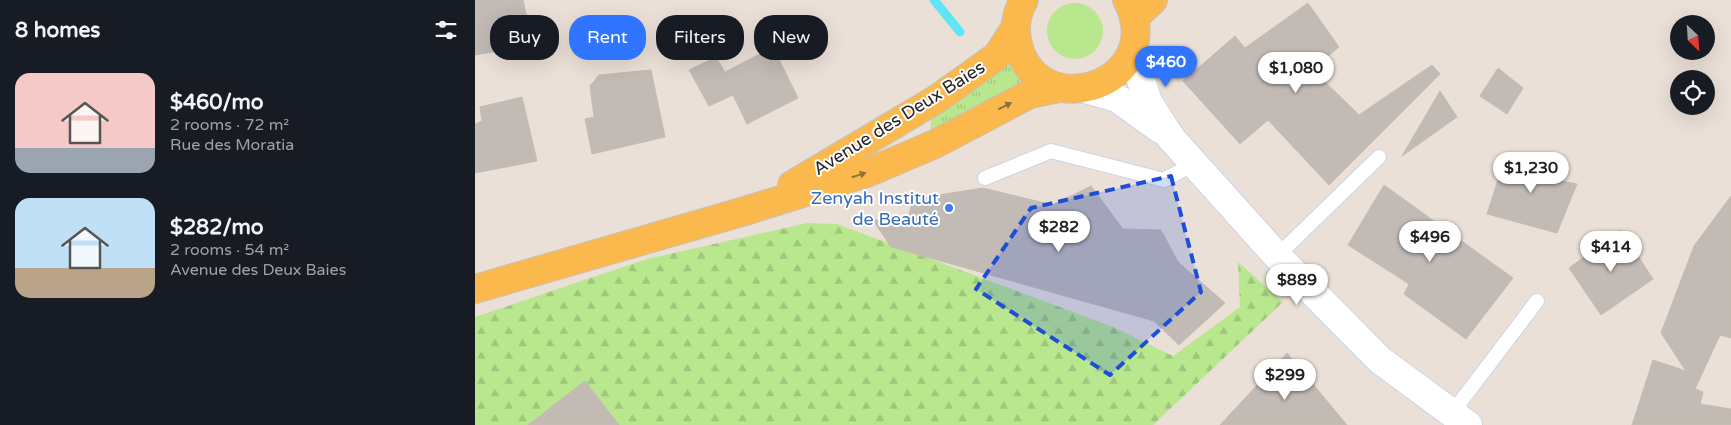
<!DOCTYPE html>
<html lang="en">
<head>
<meta charset="utf-8">
<style>
  :root { --surface:#171b24; --page:#242831; --text:#f1f3f6; --muted:#9ea1a6; --accent:#3075ff }
  body { margin:0; font-family:"Varela Round",sans-serif; background:var(--page); color:var(--text); height:100vh; display:flex; flex-direction:column; font-size:19px; white-space:nowrap }
  * { box-sizing:border-box; margin:0 }
  p { font-size:16px; color:var(--muted) }
  .icon { flex:none; width:28px; height:28px; fill:none; stroke:currentColor; stroke-width:2; stroke-linecap:round; stroke-linejoin:round }
  .map { position:relative; flex:1; overflow:hidden }
  .side { display:flex; flex-direction:column; background:var(--surface); width:475px }
  .side>* { flex:none }
  .top-card { position:absolute; left:15px; top:15px; width:475px; height:45px; display:flex; gap:10px }
  .needle { width:32px; rotate:155deg }
  .buttons { position:absolute; left:1195px; top:15px; display:grid; gap:10px }
  .buttons a { display:grid; place-items:center; width:45px; height:45px; border-radius:50%; background:var(--surface); box-shadow:0 5px 20px #0002; font-size:25px }
  .price { position:absolute; translate:-50% -42px; padding:0 11px; border-radius:18px; background:#fff; color:#222; font-size:16px; line-height:32px; filter:drop-shadow(0 1px 2px #0008) }
  .price::after { content:''; position:absolute; left:50%; top:30px; width:15px; height:11px; margin-left:-8px; background:inherit; clip-path:polygon(0 0,100% 0,50% 100%) }
  .price.on { background:var(--accent); color:#fff }
  ul { padding:0; list-style:none }
  li { display:flex; align-items:center; gap:15px; height:125px; padding:0 15px }
  li span { display:grid; place-items:center; flex:none; width:140px; height:100px; border-radius:15px; color:#555 }
  li>.icon { margin-inline-start:auto }
  span .icon { width:60px; height:60px; fill:#fffc; stroke-width:1 }
  li b { font-size:21px }
  h2 { display:flex; justify-content:space-between; align-items:center; height:60px; padding:0 15px; font-size:21px }
  .tag { padding:0 18px; border-radius:20px; background:var(--surface); box-shadow:0 5px 20px #0002; font-size:18px; line-height:45px }
  .tag.on { background:var(--accent); color:#fff }
  main { display:flex; flex:1; min-height:0 }
  .map>svg:first-child { display:block }
  .grass { fill:url(#grass-tufts) }
  .forest { fill:url(#forest-firs) }
  .garden { fill:#b9e78e }
  .lines { fill:none; stroke-linecap:round; stroke-linejoin:round }
  .stream { stroke:#60e5f7; stroke-width:9 }
  .building { fill:#c2bab4; stroke:#c6bcb1 }
  .lane-casing { stroke:#ccd4e2; stroke-width:16 }
  .street-casing { stroke:#ccd4e2; stroke-width:30 }
  .primary-casing { stroke:#c3c3c3; stroke-width:30 }
  .lane { stroke:#fff; stroke-width:14 }
  .street { stroke:#fff; stroke-width:28 }
  .primary { stroke:#fbb94d; stroke-width:28 }
  .oneway { fill:#91703a }
  .marked { fill:#1d4ed8; fill-opacity:0.2; stroke:#1d4ed8; stroke-width:4; stroke-dasharray:10 6; stroke-linejoin:round }
  .shop-dot { fill:#3f7fe0; stroke:#fff; stroke-width:2 }
  .labels { text-anchor:middle; stroke-width:4; stroke-linejoin:round; paint-order:stroke }
  .street-label { font-size:18px; fill:#272727; stroke:#fff }
  .shop-label { font-size:18px; fill:#366cbe; stroke:#fff; text-anchor:end }
</style>
</head>
<body>
<main>
<section class="side">
<h2>8 homes<svg class="icon" aria-label="filters" viewBox="0 0 24 24"><path d="M4 7h16M4 17h16"/><circle cx="9" cy="7" r="2"/><circle cx="15" cy="17" r="2"/></svg></h2>
<ul>
<li><span style="background:linear-gradient(#f6c9c9 75%,#9aa5b1 0)"><svg class="icon" aria-label="home" viewBox="0 0 24 24"><path d="M3 11l9-7 9 7M6 9v11h12V9"/></svg></span><div><b>$460/mo</b><p>2 rooms · 72 m²</p><p>Rue des Moratia</p></div></li>
<li><span style="background:linear-gradient(#bfe0f5 70%,#b9a48a 0)"><svg class="icon" aria-label="home" viewBox="0 0 24 24"><path d="M3 11l9-7 9 7M6 9v11h12V9"/></svg></span><div><b>$282/mo</b><p>2 rooms · 54 m²</p><p>Avenue des Deux Baies</p></div></li>
</ul>
</section>
<div class="map">
<svg width="1256" height="425" viewBox="0 0 1256 425">
  <defs>
    <pattern id="grass-tufts" width="24" height="20" patternUnits="userSpaceOnUse" patternTransform="scale(1.25)"><rect width="24" height="20" fill="#b9e78e"/><path d="M3 7l-1-3M5 7V3M7 7l1-3M15 17l-1-3M17 17v-4M19 17l1-3" fill="none" stroke="#9fc67a"/></pattern>
    <pattern id="forest-firs" width="22" height="20" patternUnits="userSpaceOnUse" patternTransform="scale(1.25)"><rect width="22" height="20" fill="#b9e78e"/><path d="M5 1l3.5 6h-7zM16 11l3.5 6h-7z" fill="#9fc67a"/></pattern>
  </defs>
  <rect width="100%" height="100%" fill="#ebe0d7"/>
  <!-- grass -->
  <polygon class="grass" points="538,60 549,81 455,138 456,117 494,93"/>
  <!-- forest -->
  <polygon class="forest" points="332,223 362,224 638,327 698,356 765,307 763,262 808,302 678,425 0,425 0,317 172,259"/>
  <!-- garden -->
  <circle class="garden" cx="600" cy="31" r="28"/>
  <g class="lines">
    <!-- stream -->
    <polyline class="stream" points="459,0 485,32"/>
  </g>
  <!-- building -->
  <g class="building">
    <polygon points="0,0 48,0 58,45 0,55"/>
    <polygon points="833,3 864,47 837,69 884,115 957,65 965,74 854,185 793,120 765,144 708,81 760,36 770,48"/>
    <polygon points="298,47 323,98 272,124 258,95 234,106 214,70 241,57 250,72"/>
    <polygon points="1023,68 1048,88 1032,114 1005,96"/>
    <polygon points="176,70 190,137 117,154 110,119 119,117 115,86 124,75"/>
    <polygon points="965,91 982,117 927,156"/>
    <polygon points="47,97 62,161 0,173 0,124 7,121 5,107"/>
    <polygon points="1032,152 1084,169 1081,180 1102,184 1082,233 1012,214"/>
    <polygon points="909,185 1038,278 991,339 929,294 934,284 873,245"/>
    <polygon points="616,186 648,229 686,230 703,262 750,303 704,345 679,321 416,247 397,219 431,226 438,199 508,188 578,205"/>
    <polygon points="1256,196 1256,338 1245,335 1220,389 1228,392 1225,404 1256,409 1256,425 1157,425 1178,360 1211,371 1186,333 1219,246"/>
    <polygon points="1146,230 1178,279 1126,315 1094,268"/>
    <polygon points="812,353 872,425 745,425"/>
    <polygon points="110,381 144,425 53,425"/>
  </g>
  <g class="lines">
    <!-- lane casing -->
    <g class="lane-casing">
      <g id="lane">
        <polyline points="510,178 576,151 689,180 720,163"/>
        <polyline points="802,256 904,157"/>
        <polyline points="977,413 1062,301"/>
      </g>
    </g>
    <!-- street casing -->
    <g class="street-casing">
      <g id="street">
        <polyline points="657,52 673,102 696,138 802,256 905,360 993,425"/>
        <polyline points="611,89 642,98 685,129"/>
      </g>
    </g>
    <!-- primary casing -->
    <g class="primary-casing">
      <g id="primary">
        <path d="M549 0C540 15 539 32 544 48 566 120 675 88 659 18 658 12 655 6 652 0"/>
        <polyline points="659,18 678,0"/>
        <polyline points="317,185 462,99 522,56 540,28"/>
        <polyline points="0,289 270,211 392,173 460,144 555,94 584,88"/>
      </g>
    </g>
    <!-- lane -->
    <use href="#lane" class="lane"/>
    <!-- street -->
    <use href="#street" class="street"/>
    <!-- primary -->
    <use href="#primary" class="primary"/>
  </g>
  <!-- one-way arrows -->
  <defs><path id="oneway-solid" d="M-6-.8H1V-3.2L6.5 0L1 3.2V.8H-6Z" transform="scale(1.25)"/></defs>
  <g class="oneway">
    <use href="#oneway-solid" transform="translate(530 106) rotate(-27)"/>
    <use href="#oneway-solid" transform="translate(384 175) rotate(-18)"/>
  </g>
  <!-- marked area -->
  <path class="marked" d="M696 176 726 292 635 375 501 289 556 208Z"/>
  <!-- markers -->
  <circle class="shop-dot" cx="474" cy="208" r="5"/>
  <g class="labels">
    <!-- street labels -->
    <g class="street-label">
      <text transform="translate(424 118) rotate(-32)" y="6">Avenue des Deux Baies</text>
    </g>
    <!-- shop labels -->
    <g class="shop-label">
      <text x="464" y="204">Zenyah Institut<tspan x="464" dy="21">de Beauté</tspan></text>
    </g>
  </g>
</svg>
<div class="buttons">
<a><svg class="needle" viewBox="-14 -14 28 28"><path d="M0-13l5 13h-10z" fill="#e53935"/><path d="M0 13l5-13h-10z" fill="#9ea1a6"/></svg></a>
<a><svg class="icon" aria-label="locate" viewBox="0 0 24 24"><circle cx="12" cy="12" r="6"/><path d="M12 2v4M12 18v4M2 12h4M18 12h4"/></svg></a>
</div>
<b class="price on" style="left:691px;top:88px">$460</b>
<b class="price" style="left:821px;top:94px">$1,080</b>
<b class="price" style="left:1056px;top:194px">$1,230</b>
<b class="price" style="left:584px;top:253px">$282</b>
<b class="price" style="left:955px;top:263px">$496</b>
<b class="price" style="left:1136px;top:273px">$414</b>
<b class="price" style="left:822px;top:306px">$889</b>
<b class="price" style="left:810px;top:401px">$299</b>
<div class="top-card">
<a class="tag">Buy</a>
<a class="tag on">Rent</a>
<a class="tag">Filters</a>
<a class="tag">New</a>
</div>
</div>
</main>
</body>
</html>
